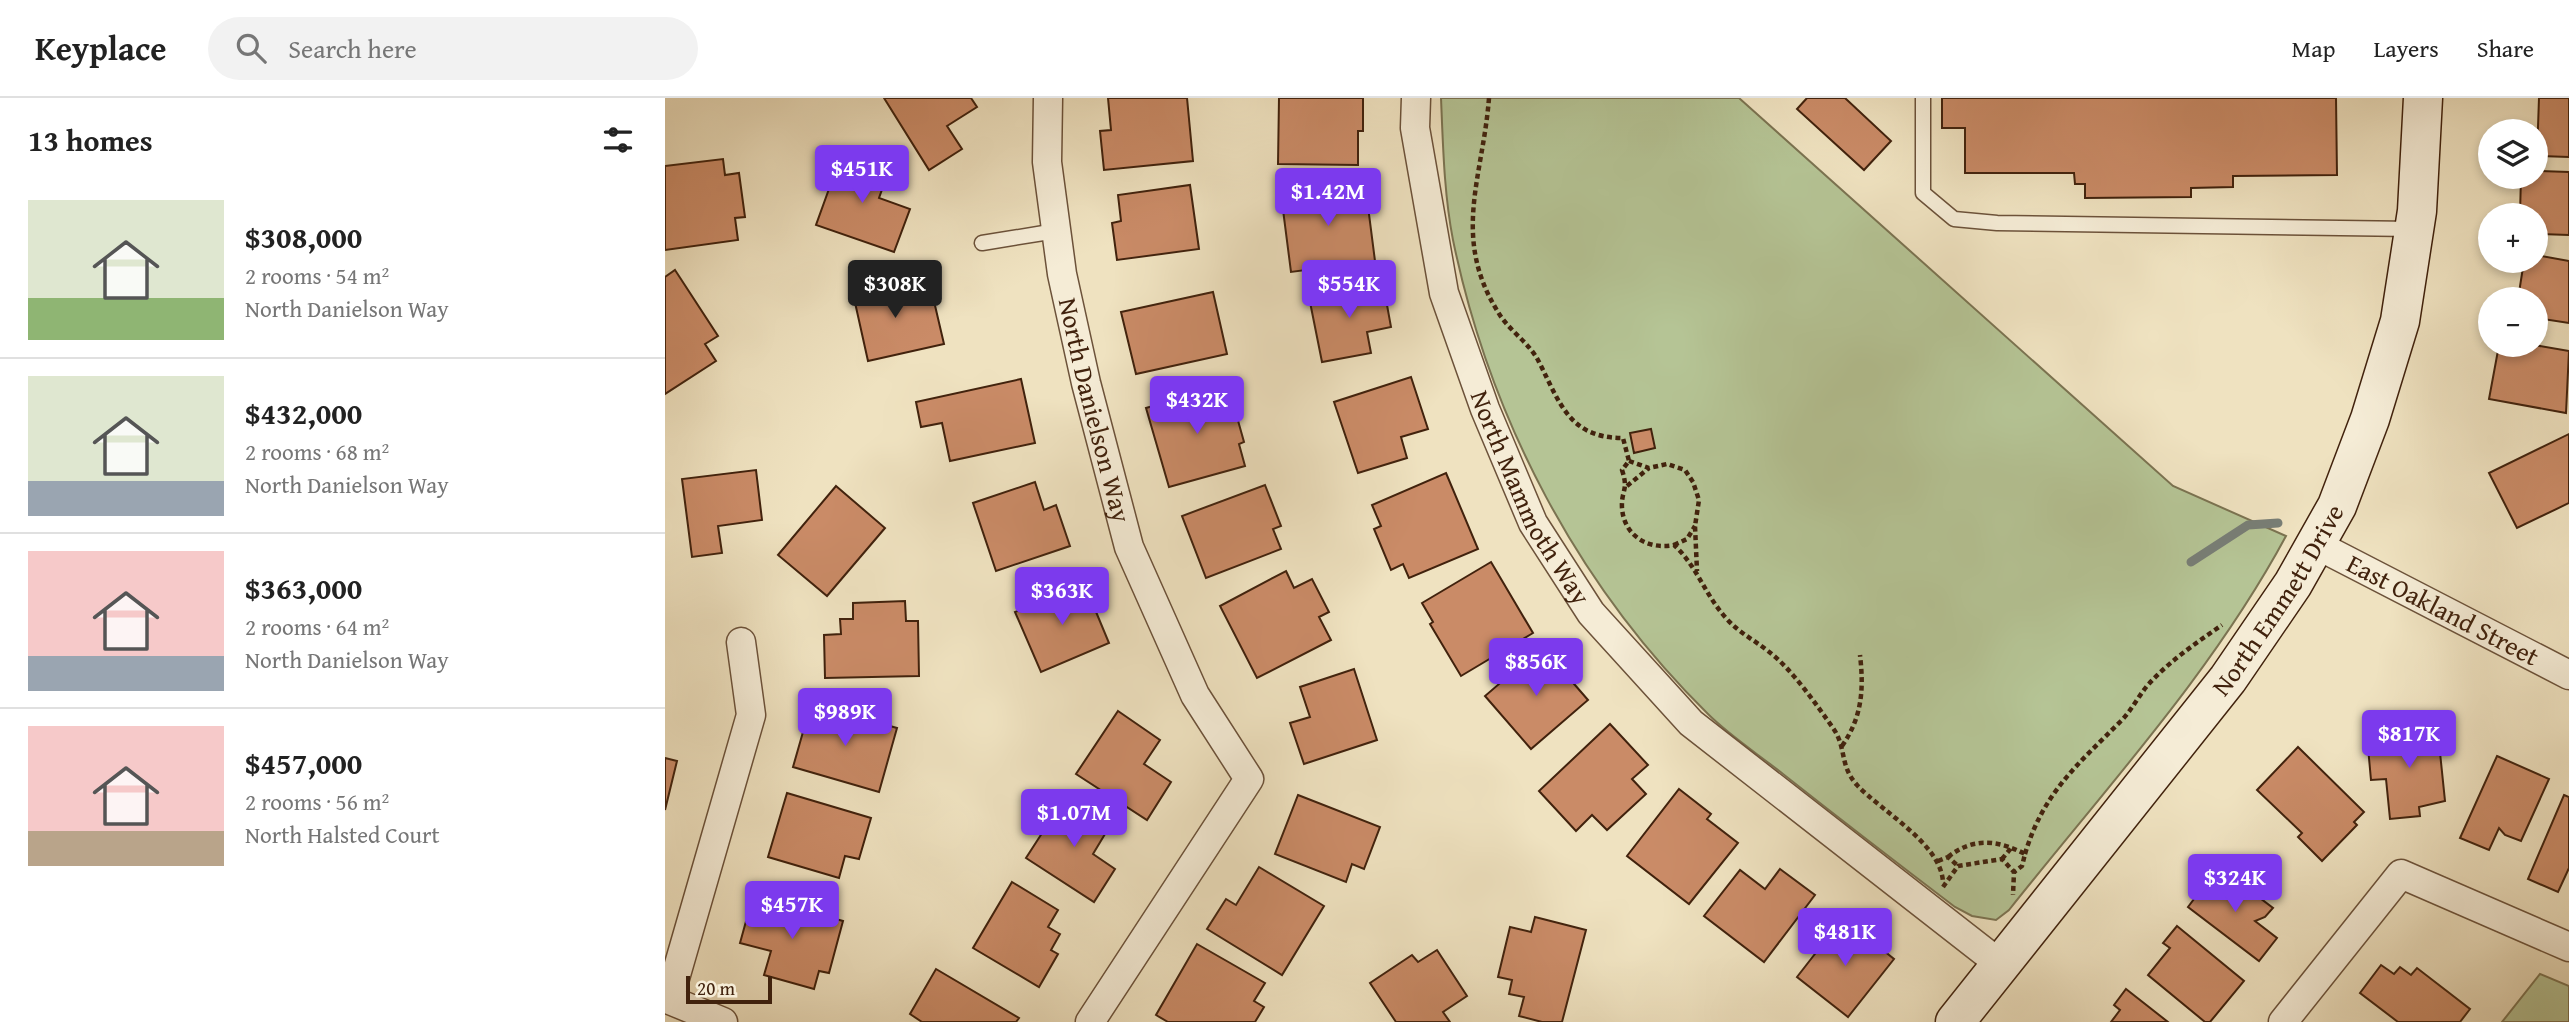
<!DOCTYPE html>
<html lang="en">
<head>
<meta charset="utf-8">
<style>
  :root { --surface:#fff; --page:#f2f2f2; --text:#222; --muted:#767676; --line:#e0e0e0; --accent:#7c3aed }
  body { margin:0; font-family:"Gentium Book Plus",serif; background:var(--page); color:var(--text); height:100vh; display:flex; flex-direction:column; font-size:26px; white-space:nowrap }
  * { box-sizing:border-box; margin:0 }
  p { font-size:23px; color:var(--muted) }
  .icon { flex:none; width:38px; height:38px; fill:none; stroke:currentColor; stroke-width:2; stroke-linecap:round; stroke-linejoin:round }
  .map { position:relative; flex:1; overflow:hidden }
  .drawer { display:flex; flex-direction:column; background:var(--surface); width:665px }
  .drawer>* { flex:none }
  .fabs { position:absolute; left:1813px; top:21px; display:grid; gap:14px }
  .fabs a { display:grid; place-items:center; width:70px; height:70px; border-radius:50%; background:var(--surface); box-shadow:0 4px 10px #0003; font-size:35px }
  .scale { position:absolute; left:21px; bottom:18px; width:86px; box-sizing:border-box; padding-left:7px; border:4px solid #41220d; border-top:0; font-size:19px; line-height:24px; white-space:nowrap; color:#41220d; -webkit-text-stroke:5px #f5ecd6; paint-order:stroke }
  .price { position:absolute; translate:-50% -60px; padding:0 16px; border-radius:7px; background:var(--accent); color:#fff; font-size:23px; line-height:46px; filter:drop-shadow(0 2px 4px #0008) }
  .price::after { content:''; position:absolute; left:50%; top:42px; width:21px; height:16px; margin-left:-10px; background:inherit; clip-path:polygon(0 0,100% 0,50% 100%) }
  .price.current { background:#222; color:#fff }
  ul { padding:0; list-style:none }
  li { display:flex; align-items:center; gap:21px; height:175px; padding:0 28px }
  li+li { border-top:2px solid var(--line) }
  li span { display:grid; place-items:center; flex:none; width:196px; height:140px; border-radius:0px; color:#555 }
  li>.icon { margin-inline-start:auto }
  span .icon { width:84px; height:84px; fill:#fffc; stroke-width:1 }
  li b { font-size:30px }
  h2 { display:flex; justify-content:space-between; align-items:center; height:84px; padding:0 28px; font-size:30px }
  header { display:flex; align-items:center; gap:42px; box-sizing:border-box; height:98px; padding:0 35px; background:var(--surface); border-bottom:2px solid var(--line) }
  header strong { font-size:33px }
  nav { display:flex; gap:38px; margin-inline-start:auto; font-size:24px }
  .search { width:490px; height:63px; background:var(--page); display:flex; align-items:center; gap:18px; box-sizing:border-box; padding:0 24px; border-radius:38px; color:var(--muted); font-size:26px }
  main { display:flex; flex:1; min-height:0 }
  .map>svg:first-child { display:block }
  .green { fill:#b5c495; stroke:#7b7351; stroke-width:2 }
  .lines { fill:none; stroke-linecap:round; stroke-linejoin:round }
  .stream { stroke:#787e76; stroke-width:9 }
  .building { fill:#ca8b67; stroke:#41220d; stroke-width:2 }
  .lane-casing { stroke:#6c523a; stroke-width:17 }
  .street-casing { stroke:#6c523a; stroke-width:31 }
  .secondary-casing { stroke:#41220d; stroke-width:41 }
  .path { stroke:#41220d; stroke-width:4.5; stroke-dasharray:5 3.5; stroke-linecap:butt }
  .lane { stroke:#f5ecd6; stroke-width:14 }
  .street { stroke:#f5ecd6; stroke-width:28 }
  .secondary { stroke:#f5ecd6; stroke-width:38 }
  .labels { text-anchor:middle; stroke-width:5; stroke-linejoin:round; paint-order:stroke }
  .street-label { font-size:26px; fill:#41220d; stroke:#f5ecd6 }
</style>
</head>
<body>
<header>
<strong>Keyplace</strong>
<div class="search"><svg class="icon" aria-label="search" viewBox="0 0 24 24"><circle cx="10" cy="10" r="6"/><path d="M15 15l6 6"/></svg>Search here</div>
<nav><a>Map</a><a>Layers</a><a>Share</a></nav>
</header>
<main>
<section class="drawer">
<h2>13 homes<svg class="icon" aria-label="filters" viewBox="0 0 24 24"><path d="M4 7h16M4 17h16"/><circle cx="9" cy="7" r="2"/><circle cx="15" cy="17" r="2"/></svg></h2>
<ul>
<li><span style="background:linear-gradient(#dfe7d0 70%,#8fb573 0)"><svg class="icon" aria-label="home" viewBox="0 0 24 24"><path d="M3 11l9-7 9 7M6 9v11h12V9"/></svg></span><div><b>$308,000</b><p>2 rooms · 54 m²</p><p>North Danielson Way</p></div></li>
<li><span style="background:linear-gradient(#dfe7d0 75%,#9aa5b1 0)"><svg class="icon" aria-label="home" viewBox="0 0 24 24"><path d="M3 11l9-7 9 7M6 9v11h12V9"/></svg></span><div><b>$432,000</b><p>2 rooms · 68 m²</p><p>North Danielson Way</p></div></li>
<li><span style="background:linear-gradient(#f6c9c9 75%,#9aa5b1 0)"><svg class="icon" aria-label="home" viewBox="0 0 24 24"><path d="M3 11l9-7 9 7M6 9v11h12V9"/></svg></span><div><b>$363,000</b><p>2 rooms · 64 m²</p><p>North Danielson Way</p></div></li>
<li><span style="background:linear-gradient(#f6c9c9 75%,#b9a48a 0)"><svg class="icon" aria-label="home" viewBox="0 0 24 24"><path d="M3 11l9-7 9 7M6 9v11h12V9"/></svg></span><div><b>$457,000</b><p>2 rooms · 56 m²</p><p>North Halsted Court</p></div></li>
</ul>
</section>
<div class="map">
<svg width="1904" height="924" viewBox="0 0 1904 924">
  <rect width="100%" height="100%" fill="#efe2c0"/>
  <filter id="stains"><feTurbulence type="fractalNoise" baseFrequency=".00286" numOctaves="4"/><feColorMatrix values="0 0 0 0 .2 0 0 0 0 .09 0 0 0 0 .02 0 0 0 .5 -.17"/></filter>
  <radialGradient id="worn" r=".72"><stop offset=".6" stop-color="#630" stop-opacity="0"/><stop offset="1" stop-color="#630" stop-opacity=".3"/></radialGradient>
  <!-- green -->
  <g class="green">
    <path d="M776 0H1074L1508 388 1621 438C1548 574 1440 691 1344 812L1331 822 1307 818 1290 809C1232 765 1175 721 1118 676 1093 656 1065 638 1043 616 913 488 825 321 788 142 779 96 778 47 776 0Z"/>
    <polygon points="1875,876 1904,888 1904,924 1837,924"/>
  </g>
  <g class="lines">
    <!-- stream -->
    <polyline class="stream" points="1526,464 1583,427 1613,425"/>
  </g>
  <!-- building -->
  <g class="building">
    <polygon points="219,0 306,0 312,9 282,28 297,51 264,72"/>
    <polygon points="443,0 522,0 528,63 439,72 435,33 446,32"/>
    <polygon points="614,0 698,0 698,33 693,33 693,67 613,66"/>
    <polygon points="1142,0 1180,0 1226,43 1199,72 1132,11"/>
    <polygon points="1277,0 1671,0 1672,77 1568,78 1568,89 1526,90 1526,99 1420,100 1420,86 1410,86 1409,75 1300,75 1300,30 1277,30"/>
    <polygon points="1874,0 1904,0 1904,59 1872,58"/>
    <polygon points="177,55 224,72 214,100 245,111 229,154 151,127"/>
    <polygon points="58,61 60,77 74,75 80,119 70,120 73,142 0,152 0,68"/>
    <polygon points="1871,73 1904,74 1904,137 1871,136 1871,117 1855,116 1856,79 1871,79"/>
    <polygon points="700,85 710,163 626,174 616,96"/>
    <polygon points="525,87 534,151 452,162 447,125 456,123 453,97"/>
    <polygon points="1871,157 1904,163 1904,225 1871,220 1871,201 1853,201 1859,163 1871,163"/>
    <polygon points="10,172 53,238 40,246 51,263 0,296 0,179"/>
    <polygon points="238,179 243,204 268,199 279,246 203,263 187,191"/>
    <polygon points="718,185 726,229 702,234 706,255 657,264 644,199"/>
    <polygon points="548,194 562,256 471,276 456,214"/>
    <polygon points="1834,247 1869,247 1904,253 1901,315 1824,301"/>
    <polygon points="746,279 763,331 736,339 742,360 693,375 669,304"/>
    <polygon points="356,281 370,345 285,363 277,325 256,329 251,304"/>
    <polygon points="563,287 579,344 574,346 580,368 504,389 481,310"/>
    <polygon points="986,331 990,350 969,355 965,335"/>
    <polygon points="1904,336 1904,405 1852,430 1824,375"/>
    <polygon points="91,372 97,422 53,428 57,455 27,459 17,381"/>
    <polygon points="781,375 813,451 744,480 738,466 726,472 709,431 716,428 707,407"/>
    <polygon points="370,384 379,412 391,407 405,448 331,473 308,405"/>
    <polygon points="600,387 616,428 608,431 616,451 541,480 517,418"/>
    <polygon points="171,388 220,430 162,498 113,457"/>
    <polygon points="826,464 868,535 796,578 765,526 768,524 757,505"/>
    <polygon points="621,473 629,490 647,481 664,514 654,519 666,542 592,580 555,508"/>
    <polygon points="419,485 444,545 376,574 350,514"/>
    <polygon points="240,503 241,523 253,523 254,578 160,580 159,537 176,536 175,521 188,521 188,505"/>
    <polygon points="877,549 923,602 866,651 820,598"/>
    <polygon points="689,571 712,642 639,666 625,625 645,619 635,589"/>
    <polygon points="146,606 232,630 214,694 128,669"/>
    <polygon points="453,613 495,642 479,666 506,684 482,722 411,676"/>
    <polygon points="945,626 983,667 967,681 981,696 942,732 927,717 911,733 874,693"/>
    <polygon points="1757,627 1758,636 1773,635 1780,703 1754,709 1755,718 1725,721 1721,681 1706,682 1703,649 1718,648 1717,631"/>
    <polygon points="1633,649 1699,714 1689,724 1692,727 1657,763 1633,739 1637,735 1592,692"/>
    <polygon points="1832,658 1884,681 1856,743 1840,737 1834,730 1824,752 1795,740"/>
    <polygon points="0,660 12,663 0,712"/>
    <polygon points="1014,691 1046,716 1042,721 1073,745 1024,806 962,758"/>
    <polygon points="122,695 206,720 194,761 180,758 174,780 103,759"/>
    <polygon points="633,697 715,729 699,771 687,766 681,784 610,756"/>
    <polygon points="1899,697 1904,699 1904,770 1893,794 1863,781"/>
    <polygon points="401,698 446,726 428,756 450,771 429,804 361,760"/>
    <polygon points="594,769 659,808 617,877 542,831 561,801 571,807"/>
    <polygon points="1115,771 1150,797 1099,864 1039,818 1075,772 1100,791"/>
    <polygon points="1558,772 1608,810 1600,819 1590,823 1612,840 1594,863 1523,809 1542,784 1546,787"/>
    <polygon points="347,784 393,812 383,829 395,836 386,852 393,856 374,889 308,850"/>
    <polygon points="88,798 178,823 164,875 154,873 149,891 99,877 106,853 75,845"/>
    <polygon points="870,819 921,832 897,924 877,924 854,918 859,899 844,896 847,882 833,879 845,829 866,834"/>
    <polygon points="1178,820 1229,861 1183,919 1132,879"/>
    <polygon points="1512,828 1579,883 1545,924 1540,924 1483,877 1505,850 1498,845"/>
    <polygon points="532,846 600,885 589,903 599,909 590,924 503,924 491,917"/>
    <polygon points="772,852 802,898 778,914 785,924 731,924 705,885 747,857 753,864"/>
    <polygon points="1716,867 1729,876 1735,869 1746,877 1752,870 1805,911 1795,924 1733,924 1695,895"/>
    <polygon points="271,871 354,920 351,924 257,924 245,916"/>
    <polygon points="1461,891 1503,924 1446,924 1455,912 1449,907"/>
  </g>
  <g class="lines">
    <!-- lane casing -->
    <g class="lane-casing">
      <g id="lane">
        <polyline points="1258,0 1258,95 1289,121 1332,125 1748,131"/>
        <polyline points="317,145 391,133"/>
      </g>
    </g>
    <!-- street casing -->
    <g class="street-casing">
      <g id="street">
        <path id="s1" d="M383 0 382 64 397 176 421 285 464 449 530 597 584 681 425 924"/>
        <path id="s2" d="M751 0 750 30 779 195 820 311 868 425 926 515 1026 625 1335 866"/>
        <path id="s3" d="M1650 446 1904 577"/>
        <polyline points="0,900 58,924"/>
        <polyline points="4,901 86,617 76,544"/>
        <polyline points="1618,924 1736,776 1904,849"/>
      </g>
    </g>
    <!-- secondary casing -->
    <g class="secondary-casing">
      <g id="secondary">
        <path id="s4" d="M1290 924 1563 581 1628 486 1672 408 1705 321 1735 223 1752 113 1758 0"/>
      </g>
    </g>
    <!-- path -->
    <g class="path">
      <path d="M824 0C818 79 786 139 833 214 844 233 864 244 874 264 895 305 904 340 958 340L964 363 957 372C964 393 956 392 957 410 959 438 983 452 1009 447 1032 468 1040 497 1061 520 1074 535 1088 541 1103 553 1126 570 1151 606 1168 630 1182 650 1174 667 1192 687 1217 714 1277 746 1278 785"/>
      <polyline points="964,363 984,370 1002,366 1020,372 1028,384 1034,402 1030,428 1032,473"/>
      <polyline points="962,388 984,370"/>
      <polyline points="1009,447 1022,441 1030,428"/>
      <path d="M1177 648C1197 619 1199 592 1195 557"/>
      <path d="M1360 756C1378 695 1413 666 1456 623 1466 613 1473 599 1482 588 1503 564 1531 545 1557 527"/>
      <path d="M1283 759C1308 739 1333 742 1360 756L1357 768 1349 774"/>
      <polyline points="1337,761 1347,749"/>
      <polyline points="1273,763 1283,759 1293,768"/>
      <polyline points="1278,789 1293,768 1337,761 1349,774 1348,797"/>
    </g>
    <!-- lane -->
    <use href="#lane" class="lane"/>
    <!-- street -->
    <use href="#street" class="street"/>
    <!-- secondary -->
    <use href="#secondary" class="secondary"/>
  </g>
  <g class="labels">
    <!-- street labels -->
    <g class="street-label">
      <text dy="9" stroke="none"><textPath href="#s1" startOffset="317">North Danielson Way</textPath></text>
      <text dy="9" stroke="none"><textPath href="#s2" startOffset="420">North Mammoth Way</textPath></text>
      <text dy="9" stroke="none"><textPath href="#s4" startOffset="532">North Emmett Drive</textPath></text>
      <text dy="9" stroke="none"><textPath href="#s3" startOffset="144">East Oakland Street</textPath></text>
    </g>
  </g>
  <rect width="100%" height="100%" filter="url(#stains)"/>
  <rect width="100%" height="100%" fill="url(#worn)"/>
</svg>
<div class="fabs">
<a><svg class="icon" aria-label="layers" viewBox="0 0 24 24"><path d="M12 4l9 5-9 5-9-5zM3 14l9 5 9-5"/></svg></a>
<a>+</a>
<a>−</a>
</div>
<div class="scale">20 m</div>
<b class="price" style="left:197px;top:107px">$451K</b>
<b class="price" style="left:663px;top:130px">$1.42M</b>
<b class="price current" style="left:230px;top:222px">$308K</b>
<b class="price" style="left:684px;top:222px">$554K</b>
<b class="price" style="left:532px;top:338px">$432K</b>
<b class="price" style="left:397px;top:529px">$363K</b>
<b class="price" style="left:871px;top:600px">$856K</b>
<b class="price" style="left:180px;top:650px">$989K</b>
<b class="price" style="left:1744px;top:672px">$817K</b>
<b class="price" style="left:409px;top:751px">$1.07M</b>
<b class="price" style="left:1570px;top:816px">$324K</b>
<b class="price" style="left:127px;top:843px">$457K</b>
<b class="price" style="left:1180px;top:870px">$481K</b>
</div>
</main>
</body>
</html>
